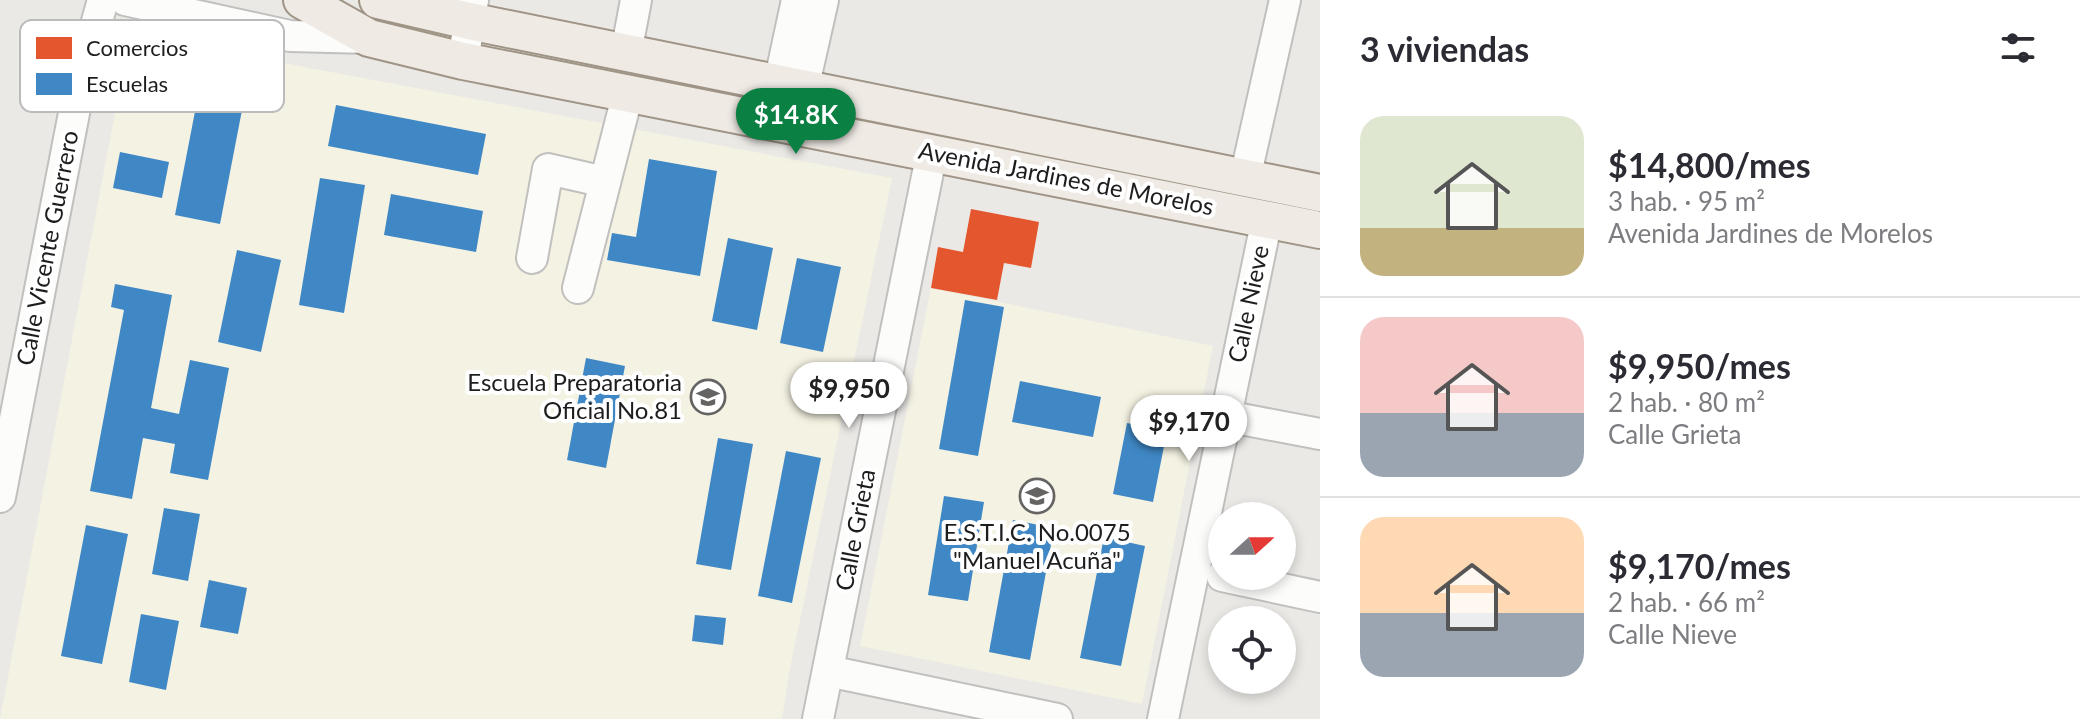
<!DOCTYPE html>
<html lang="es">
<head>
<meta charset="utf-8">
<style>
  :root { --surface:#fff; --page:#f2f2f3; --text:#2b2b33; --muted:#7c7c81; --line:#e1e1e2; --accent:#0b8043 }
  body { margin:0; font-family:Lato,sans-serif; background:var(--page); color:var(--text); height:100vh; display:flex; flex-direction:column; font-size:30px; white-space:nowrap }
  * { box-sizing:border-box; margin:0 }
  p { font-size:26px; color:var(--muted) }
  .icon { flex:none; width:44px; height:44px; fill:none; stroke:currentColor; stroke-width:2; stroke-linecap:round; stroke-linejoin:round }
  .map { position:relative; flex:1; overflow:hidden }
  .drawer { display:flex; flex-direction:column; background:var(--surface); width:760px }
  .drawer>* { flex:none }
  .needle { width:52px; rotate:69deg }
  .buttons { position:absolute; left:1208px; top:502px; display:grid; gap:16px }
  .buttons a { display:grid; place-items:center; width:88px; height:88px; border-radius:50%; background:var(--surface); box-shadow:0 4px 12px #0003; font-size:40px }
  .price { position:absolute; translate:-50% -68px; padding:0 18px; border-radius:28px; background:#fff; color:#222; font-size:26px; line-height:52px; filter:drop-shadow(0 2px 4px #0008) }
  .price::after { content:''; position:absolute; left:50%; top:48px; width:24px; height:18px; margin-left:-12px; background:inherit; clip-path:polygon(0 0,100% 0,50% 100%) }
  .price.active { background:var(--accent); color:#fff }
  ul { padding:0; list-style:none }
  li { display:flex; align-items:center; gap:24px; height:200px; padding:0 40px }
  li+li { border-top:2px solid var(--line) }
  li span { display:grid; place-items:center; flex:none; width:224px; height:160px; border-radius:24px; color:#555 }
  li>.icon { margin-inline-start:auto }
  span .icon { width:96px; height:96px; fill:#fffc; stroke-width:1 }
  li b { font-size:34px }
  h2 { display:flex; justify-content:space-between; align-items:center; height:96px; padding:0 40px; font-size:34px }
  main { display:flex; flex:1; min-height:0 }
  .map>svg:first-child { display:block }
  .education { fill:#f4f2e2 }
  .shops { fill:#e4572e }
  .schools { fill:#3f88c5 }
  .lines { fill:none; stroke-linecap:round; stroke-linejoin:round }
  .minor-casing { stroke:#c1c0be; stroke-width:34 }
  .major-casing { stroke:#9f9485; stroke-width:40 }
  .minor { stroke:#fcfcfb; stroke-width:30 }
  .major { stroke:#efeae4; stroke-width:36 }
  .labels { text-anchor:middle; stroke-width:8; stroke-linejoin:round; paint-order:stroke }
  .street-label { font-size:24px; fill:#1d1d1d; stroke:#fff }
  .poi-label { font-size:24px; fill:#1d1d1d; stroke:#fff; text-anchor:end }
  .key { fill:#fff; stroke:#bbb; stroke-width:2 }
  .key-label { font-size:22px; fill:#1d1d1d }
</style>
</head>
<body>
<main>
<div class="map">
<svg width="1320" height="719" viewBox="0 0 1320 719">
  <rect width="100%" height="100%" fill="#ebe9e6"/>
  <!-- education -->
  <g class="education">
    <polygon points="130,34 892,178 789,673 782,719 0,719"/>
    <polygon points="931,288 1213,346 1142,704 860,646"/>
  </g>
  <!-- shops -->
  <polygon class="shops" points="971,209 1039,222 1031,268 1004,263 997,300 931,288 938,247 963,252"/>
  <!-- schools -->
  <g class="schools">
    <polygon points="203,70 248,79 220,224 175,215"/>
    <polygon points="336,105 486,134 478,175 328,146"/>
    <polygon points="120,152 169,162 162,198 113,188"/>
    <polygon points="649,159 717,171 700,276 607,260 612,233 636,237"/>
    <polygon points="320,178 365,185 344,313 299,305"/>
    <polygon points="391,194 483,211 476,252 384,235"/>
    <polygon points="728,238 773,248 757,330 712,321"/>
    <polygon points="237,250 281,260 261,352 218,342"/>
    <polygon points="797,258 841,267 823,352 780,343"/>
    <polygon points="115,284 172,295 151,408 179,414 190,360 229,368 208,480 170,473 175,444 143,438 132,499 90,491 124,310 111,307"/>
    <polygon points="965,300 1004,307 978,456 939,449"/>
    <polygon points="586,358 625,366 606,468 567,460"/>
    <polygon points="1020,381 1101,397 1093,437 1012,422"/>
    <polygon points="1127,423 1167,431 1153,502 1113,494"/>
    <polygon points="718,438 753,444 731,570 696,564"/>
    <polygon points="786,451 821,458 792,603 758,596"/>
    <polygon points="944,496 984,502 968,601 928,595"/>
    <polygon points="164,508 200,514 188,581 152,574"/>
    <polygon points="1013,520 1054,528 1030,660 989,652"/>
    <polygon points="86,525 128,534 102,664 61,656"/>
    <polygon points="1104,537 1145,546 1121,666 1080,658"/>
    <polygon points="209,580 247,588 238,634 200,627"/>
    <polygon points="141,614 179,621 166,690 129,682"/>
    <polygon points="695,615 726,618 723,645 692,641"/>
  </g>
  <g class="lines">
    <!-- minor casing -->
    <g class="minor-casing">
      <g id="minor">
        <polyline points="125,0 290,36 369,38"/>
        <polyline points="626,53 636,0"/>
        <polyline points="463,61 473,0"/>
        <polyline points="779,84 797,0"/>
        <polyline points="803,89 823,0"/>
        <polyline points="1245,178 1285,0"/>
        <polyline points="532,258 548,169 605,182"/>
        <polyline points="578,288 628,93"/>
        <polyline points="1225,416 1320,434"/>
        <polyline points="0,497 80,82 103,0"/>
        <polyline points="1222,576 1320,597"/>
        <polyline points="828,671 1057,719"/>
        <polyline points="818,719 932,152"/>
        <polyline points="1163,719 1267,219"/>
      </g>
    </g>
    <!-- major casing -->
    <g class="major-casing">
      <g id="major">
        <polyline points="302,0 369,38 463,61 1320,230"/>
        <polyline points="378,0 469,21 1320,193"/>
      </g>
    </g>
    <!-- minor -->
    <use href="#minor" class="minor"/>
    <!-- major -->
    <use href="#major" class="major"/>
  </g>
  <!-- icons -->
  <defs>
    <g id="school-ring" transform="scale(1.8)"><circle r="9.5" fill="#fff" stroke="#656463" stroke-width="1.5"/><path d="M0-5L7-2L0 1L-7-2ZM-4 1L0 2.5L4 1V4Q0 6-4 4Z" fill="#656463"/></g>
  </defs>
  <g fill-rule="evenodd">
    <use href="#school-ring" x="708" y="397"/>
    <use href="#school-ring" x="1037" y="496"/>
  </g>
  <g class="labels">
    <!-- street labels -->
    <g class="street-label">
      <text transform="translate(1066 179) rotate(11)" y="8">Avenida Jardines de Morelos</text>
      <text transform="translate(48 248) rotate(-79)" y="8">Calle Vicente Guerrero</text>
      <text transform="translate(1249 304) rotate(-78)" y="8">Calle Nieve</text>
      <text transform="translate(856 530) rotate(-79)" y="8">Calle Grieta</text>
    </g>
    <!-- poi labels -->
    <g class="poi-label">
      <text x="682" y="391">Escuela Preparatoria<tspan x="682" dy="28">Oficial No.81</tspan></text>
      <text x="1037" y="541" text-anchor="middle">E.S.T.I.C. No.0075<tspan x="1037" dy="28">"Manuel Acuña"</tspan></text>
    </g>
  </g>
  <!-- legend -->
  <rect x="20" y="20" width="264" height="92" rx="12" class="key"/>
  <rect x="36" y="37" width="36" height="22" fill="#e4572e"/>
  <rect x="36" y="73" width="36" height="22" fill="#3f88c5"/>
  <g class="key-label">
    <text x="86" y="56">Comercios</text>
    <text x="86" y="92">Escuelas</text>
  </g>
</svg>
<div class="buttons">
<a><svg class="needle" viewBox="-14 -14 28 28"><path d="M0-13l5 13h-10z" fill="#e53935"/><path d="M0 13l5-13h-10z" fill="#7c7c81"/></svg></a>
<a><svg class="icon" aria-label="locate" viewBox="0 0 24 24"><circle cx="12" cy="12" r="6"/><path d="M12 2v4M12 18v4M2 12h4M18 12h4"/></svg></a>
</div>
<b class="price active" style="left:796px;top:156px">$14.8K</b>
<b class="price" style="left:849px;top:430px">$9,950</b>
<b class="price" style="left:1189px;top:463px">$9,170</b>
</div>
<section class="drawer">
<h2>3 viviendas<svg class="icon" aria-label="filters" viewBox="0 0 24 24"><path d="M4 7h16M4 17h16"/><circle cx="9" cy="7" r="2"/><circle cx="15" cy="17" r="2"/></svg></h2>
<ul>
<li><span style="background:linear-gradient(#dfe7d0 70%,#c2b280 0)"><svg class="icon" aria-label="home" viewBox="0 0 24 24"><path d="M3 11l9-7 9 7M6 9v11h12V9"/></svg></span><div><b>$14,800/mes</b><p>3 hab. · 95 m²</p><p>Avenida Jardines de Morelos</p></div></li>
<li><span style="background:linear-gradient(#f6c9c9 60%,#9aa5b1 0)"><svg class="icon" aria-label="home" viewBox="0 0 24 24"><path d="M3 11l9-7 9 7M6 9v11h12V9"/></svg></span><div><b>$9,950/mes</b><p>2 hab. · 80 m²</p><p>Calle Grieta</p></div></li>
<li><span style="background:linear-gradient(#ffd9b3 60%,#9aa5b1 0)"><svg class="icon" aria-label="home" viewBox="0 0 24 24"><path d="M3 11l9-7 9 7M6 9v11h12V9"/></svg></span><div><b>$9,170/mes</b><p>2 hab. · 66 m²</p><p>Calle Nieve</p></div></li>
</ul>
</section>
</main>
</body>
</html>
